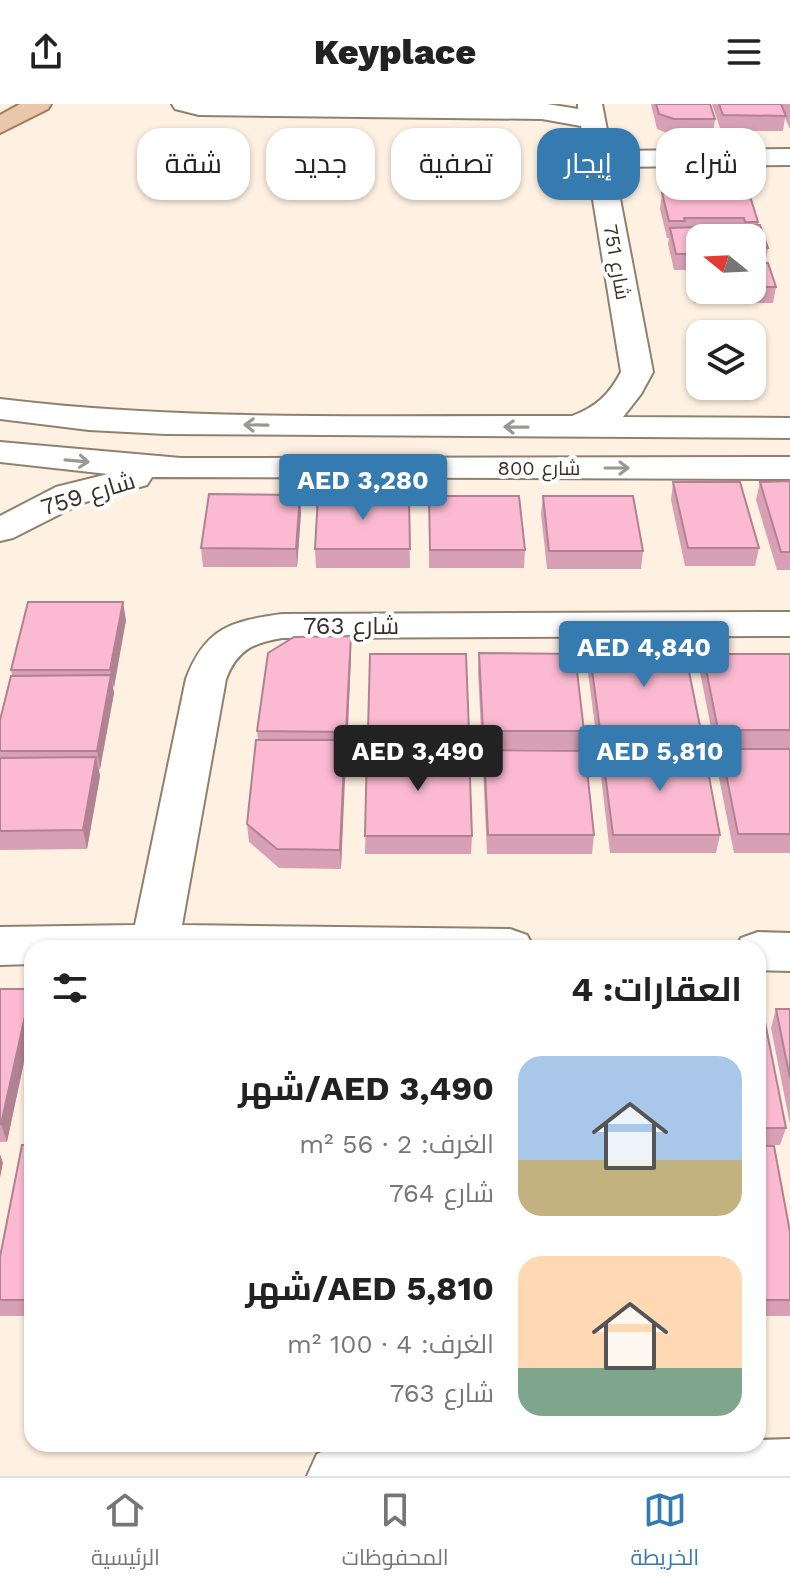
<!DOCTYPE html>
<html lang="ar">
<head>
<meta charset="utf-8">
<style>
  :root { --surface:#fff; --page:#f6f6f6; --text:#222; --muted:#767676; --line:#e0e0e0; --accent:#367bb0 }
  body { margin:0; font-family:"Work Sans",Cairo,sans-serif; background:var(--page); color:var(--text); direction:rtl; height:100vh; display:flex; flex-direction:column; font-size:30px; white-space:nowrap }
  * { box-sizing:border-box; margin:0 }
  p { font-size:26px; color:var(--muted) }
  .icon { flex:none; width:44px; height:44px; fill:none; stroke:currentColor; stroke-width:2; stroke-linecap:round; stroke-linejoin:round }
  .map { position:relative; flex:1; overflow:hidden; direction:ltr }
  .details { position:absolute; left:24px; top:836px; width:742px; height:512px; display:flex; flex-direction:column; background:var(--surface); border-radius:24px; box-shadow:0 2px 6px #0004; direction:rtl }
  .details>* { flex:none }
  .guide { position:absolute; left:24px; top:24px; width:742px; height:72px; direction:rtl; display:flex; gap:16px }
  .needle { width:52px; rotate:288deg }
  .fabs { position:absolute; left:686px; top:120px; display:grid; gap:16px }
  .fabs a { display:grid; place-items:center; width:80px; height:80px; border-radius:16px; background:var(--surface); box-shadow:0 2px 6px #0004; font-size:40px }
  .price { position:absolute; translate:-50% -68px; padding:0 18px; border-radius:8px; background:var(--accent); color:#fff; font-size:26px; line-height:52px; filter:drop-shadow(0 2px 4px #0008) }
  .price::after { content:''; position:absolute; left:50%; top:48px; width:24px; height:18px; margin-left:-12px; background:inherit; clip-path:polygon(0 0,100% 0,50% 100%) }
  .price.active { background:#222; color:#fff }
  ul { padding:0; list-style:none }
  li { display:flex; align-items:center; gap:24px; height:200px; padding:0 24px }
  li span { display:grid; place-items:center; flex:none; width:224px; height:160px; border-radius:24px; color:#555 }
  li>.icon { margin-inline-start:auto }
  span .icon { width:96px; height:96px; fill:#fffc; stroke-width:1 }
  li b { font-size:34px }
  h2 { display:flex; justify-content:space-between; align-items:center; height:96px; padding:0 24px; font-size:34px }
  .tag { padding:0 28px; border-radius:24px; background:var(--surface); box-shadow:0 2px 6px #0004; font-size:28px; line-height:72px }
  .tag.active { background:var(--accent); color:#fff }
  header { display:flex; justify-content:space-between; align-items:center; height:104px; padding:0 24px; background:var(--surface); font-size:36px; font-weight:800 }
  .tab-bar { display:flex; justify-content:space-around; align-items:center; height:112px; border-top:2px solid var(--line); background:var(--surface); font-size:22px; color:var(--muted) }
  .tab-bar a { display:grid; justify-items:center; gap:4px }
  .tab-bar .active { color:var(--accent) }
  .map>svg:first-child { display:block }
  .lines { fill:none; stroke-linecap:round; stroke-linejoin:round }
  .minor-casing { stroke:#8f8170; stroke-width:4 }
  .major-casing { stroke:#a27a59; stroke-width:4 }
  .minor { fill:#fff; fill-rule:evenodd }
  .major { fill:#e9c7aa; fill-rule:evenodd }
  .wall { fill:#d8a0b4; fill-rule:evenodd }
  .shaded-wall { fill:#b08292 }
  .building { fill:#fbbad1; stroke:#b08292; stroke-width:2 }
  .oneway { stroke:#9b9894 }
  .labels { text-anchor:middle; stroke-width:8; stroke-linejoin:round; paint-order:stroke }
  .far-street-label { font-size:20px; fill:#37312a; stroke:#fff }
  .street-label { font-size:24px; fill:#37312a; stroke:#fff }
</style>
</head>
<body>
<header><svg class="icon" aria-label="menu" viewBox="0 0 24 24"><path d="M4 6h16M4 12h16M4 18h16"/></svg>Keyplace<svg class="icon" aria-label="share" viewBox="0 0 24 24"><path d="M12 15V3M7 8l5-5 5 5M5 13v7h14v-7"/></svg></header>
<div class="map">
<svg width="790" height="1372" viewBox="0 0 790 1372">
  <rect width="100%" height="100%" fill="#fef1e2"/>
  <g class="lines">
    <!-- minor casing -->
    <g class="minor-casing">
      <g id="minor">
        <path d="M172 0H547L578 5V0H602L611 47 790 45V61L614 63 653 268 641 290 623 313 790 314V334L165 330 89 326 0 315V295C189 318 382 311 572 312 596 303 609 291 621 268L581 22 542 15 199 11 175 5Z"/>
        <polygon points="0,338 181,354 790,353 790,375 152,373 147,381 82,399 13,434 0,437 0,412 56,383 108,370 0,358"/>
        <path d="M790 508V532L282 534C253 539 237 546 226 575L182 821 510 825 527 831 534 844H32V860L0 861V823L135 821 186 575C205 524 231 517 282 510Z"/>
        <polygon points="758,828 790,829 790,867 758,866 758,844 735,844 741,834"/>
        <polygon points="790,1335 790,1372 307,1372 317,1350 339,1340 758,1340 758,1336"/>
      </g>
    </g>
    <!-- major casing -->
    <g class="major-casing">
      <polygon id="major" points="20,0 51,0 48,5 0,29 0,11"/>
    </g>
    <!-- minor -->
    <use href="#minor" class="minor"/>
    <!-- major -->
    <use href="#major" class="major"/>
  </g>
  <!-- wall -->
  <g class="wall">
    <polygon points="651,0 710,0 715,15 713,30 672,31 657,25"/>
    <polygon points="712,0 790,0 790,25 785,14 783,27 721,27"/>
    <path d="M665 64 742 83 740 92 758 118V121L768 144 765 159 776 183 773 199H694L689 175 690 166H674L668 140 669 134H667L660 105 662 89H666L664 80ZM700 134H752V186H700Z"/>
    <polygon points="790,377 790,466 777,466 756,396 760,378"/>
    <polygon points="673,378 759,444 755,462 685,462 671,396"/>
    <polygon points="409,391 410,464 316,464 315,445"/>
    <polygon points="429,392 525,446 524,464 429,464"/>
    <polygon points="543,392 643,447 641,465 547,465 541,410"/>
    <polygon points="301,409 297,463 203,463 201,444"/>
    <polygon points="126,516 113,584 114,589 100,665 99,665 100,672 87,745 0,746 0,616 12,572 11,566"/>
    <polygon points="351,532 351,551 347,646 345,646 341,765 279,764 249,738 247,720 258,636 257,627"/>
    <polygon points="589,543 701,627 697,645 598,645 587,561"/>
    <polygon points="479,549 584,627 582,646 482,645 478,568"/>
    <polygon points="703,550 790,550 790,645 715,644 700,568"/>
    <polygon points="368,627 469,628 468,646 472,732 471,750 365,750"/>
    <polygon points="721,645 790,645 790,749 734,749 717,664"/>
    <polygon points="484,646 594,731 592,750 487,750 483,665"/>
    <polygon points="602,646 720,731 716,749 610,749 600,664"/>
    <polygon points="0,885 32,890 32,920 7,1038 0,1038"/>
    <polygon points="758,903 786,1024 780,1041 758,1041"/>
    <polygon points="776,905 790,905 790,1020 771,924"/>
    <polygon points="32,1041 32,1212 0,1212 0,1153"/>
    <polygon points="758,1042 790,1128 790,1212 758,1212"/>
  </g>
  <!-- shaded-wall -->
  <g class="shaded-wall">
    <polygon points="300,391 301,409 297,463 296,445"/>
    <polygon points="123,498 126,516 114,584 110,566"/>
    <polygon points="351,532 351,551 347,646 346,628"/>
    <polygon points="111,571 114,589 100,665 97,647"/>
    <polygon points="345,636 346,654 341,765 340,746"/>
    <polygon points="96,653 100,672 87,745 83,726"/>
    <polygon points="31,885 32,890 32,920 7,1038 1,1020"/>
    <polygon points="0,1050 3,1059 0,1074"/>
  </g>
  <!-- building -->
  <g class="building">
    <polygon points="656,0 710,0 715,15 674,15 659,10"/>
    <polygon points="719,0 781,0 786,12 723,11"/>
    <polygon points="665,64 736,65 742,83 670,83"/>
    <polygon points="662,89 750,92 758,118 745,118 744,114 684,114 685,117 669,117"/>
    <polygon points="760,121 768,144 752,144 752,134 700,134 700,150 676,150 670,124"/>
    <polygon points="691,158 700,158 700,182 697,182"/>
    <polygon points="752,158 768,159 776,183 752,183"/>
    <polygon points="790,377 790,448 781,448 760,378"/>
    <polygon points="673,378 740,378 759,444 688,444"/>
    <polygon points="209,390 300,391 296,445 201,444"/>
    <polygon points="409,391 410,445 315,445 318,392"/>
    <polygon points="429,392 519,392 525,446 430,446"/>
    <polygon points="543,392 633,392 643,447 549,447"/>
    <polygon points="28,498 123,498 110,566 11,566"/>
    <polygon points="351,532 346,628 257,627 268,549 294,533"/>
    <polygon points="589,543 684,543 701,627 600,626"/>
    <polygon points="479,549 575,550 584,627 483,627"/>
    <polygon points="370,550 466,550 469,628 368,627"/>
    <polygon points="703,550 790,550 790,626 718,626"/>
    <polygon points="111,571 97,647 0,647 0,616 11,572"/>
    <polygon points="256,636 345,636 340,746 277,745 247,720"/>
    <polygon points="721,645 790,645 790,730 738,730"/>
    <polygon points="367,646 469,646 472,732 365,732"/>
    <polygon points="484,646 585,647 594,731 488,731"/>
    <polygon points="602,646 704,646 720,731 613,731"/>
    <polygon points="96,653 83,726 0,727 0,654"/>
    <polygon points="0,885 31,885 1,1020 0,1020"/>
    <polygon points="758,903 762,903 786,1024 758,1024"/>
    <polygon points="776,905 790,905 790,974"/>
    <polygon points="32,1003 32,1019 29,1019"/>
    <polygon points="22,1041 32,1041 32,1196 0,1196 0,1153"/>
    <polygon points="758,1042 774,1042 790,1128 790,1196 758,1196"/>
  </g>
  <!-- one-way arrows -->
  <defs><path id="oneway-shaft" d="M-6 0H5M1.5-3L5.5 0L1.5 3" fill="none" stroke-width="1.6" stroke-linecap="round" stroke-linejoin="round" transform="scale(2)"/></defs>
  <g class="oneway">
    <use href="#oneway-shaft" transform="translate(256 321) rotate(-179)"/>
    <use href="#oneway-shaft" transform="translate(516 323) rotate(-179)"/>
    <use href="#oneway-shaft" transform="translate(77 357) rotate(5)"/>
    <use href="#oneway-shaft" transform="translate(617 364)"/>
  </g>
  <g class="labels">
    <!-- far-street labels -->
    <g class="far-street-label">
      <text transform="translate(617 158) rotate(80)" y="7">شارع 751</text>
      <text x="539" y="371">شارع 800</text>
    </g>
    <!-- street labels -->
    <g class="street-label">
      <text transform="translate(88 390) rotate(-17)" y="8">شارع 759</text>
      <text x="351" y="530">شارع 763</text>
    </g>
  </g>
</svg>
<div class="fabs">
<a><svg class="needle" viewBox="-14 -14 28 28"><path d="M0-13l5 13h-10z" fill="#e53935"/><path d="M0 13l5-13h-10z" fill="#767676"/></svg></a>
<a><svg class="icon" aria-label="layers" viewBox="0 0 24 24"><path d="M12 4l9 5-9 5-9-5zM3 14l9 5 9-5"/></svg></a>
</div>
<b class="price" style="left:363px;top:418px">AED 3,280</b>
<b class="price" style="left:644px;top:585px">AED 4,840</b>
<b class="price active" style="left:418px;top:689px">AED 3,490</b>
<b class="price" style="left:660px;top:689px">AED 5,810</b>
<div class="guide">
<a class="tag">شراء</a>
<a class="tag active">إيجار</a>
<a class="tag">تصفية</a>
<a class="tag">جديد</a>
<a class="tag">شقة</a>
</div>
<section class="details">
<h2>العقارات: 4<svg class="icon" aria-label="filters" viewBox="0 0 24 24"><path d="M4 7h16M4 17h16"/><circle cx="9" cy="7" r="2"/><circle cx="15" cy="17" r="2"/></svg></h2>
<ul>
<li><span style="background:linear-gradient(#a9c7e8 65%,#c2b280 0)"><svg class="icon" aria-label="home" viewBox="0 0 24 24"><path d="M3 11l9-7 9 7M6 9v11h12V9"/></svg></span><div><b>AED 3,490/شهر</b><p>الغرف: 2 · 56 m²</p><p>شارع 764</p></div></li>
<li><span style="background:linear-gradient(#ffd9b3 70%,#7fa58c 0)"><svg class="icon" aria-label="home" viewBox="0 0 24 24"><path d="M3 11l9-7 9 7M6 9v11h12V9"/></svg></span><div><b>AED 5,810/شهر</b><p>الغرف: 4 · 100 m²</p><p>شارع 763</p></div></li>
</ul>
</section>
</div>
<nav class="tab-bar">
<a class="active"><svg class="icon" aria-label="map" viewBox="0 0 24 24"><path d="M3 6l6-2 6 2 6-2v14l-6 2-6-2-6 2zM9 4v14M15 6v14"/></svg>الخريطة</a>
<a><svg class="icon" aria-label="saved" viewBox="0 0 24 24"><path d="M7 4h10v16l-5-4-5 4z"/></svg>المحفوظات</a>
<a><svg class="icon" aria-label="home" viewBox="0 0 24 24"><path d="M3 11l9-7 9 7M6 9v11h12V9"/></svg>الرئيسية</a>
</nav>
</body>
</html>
